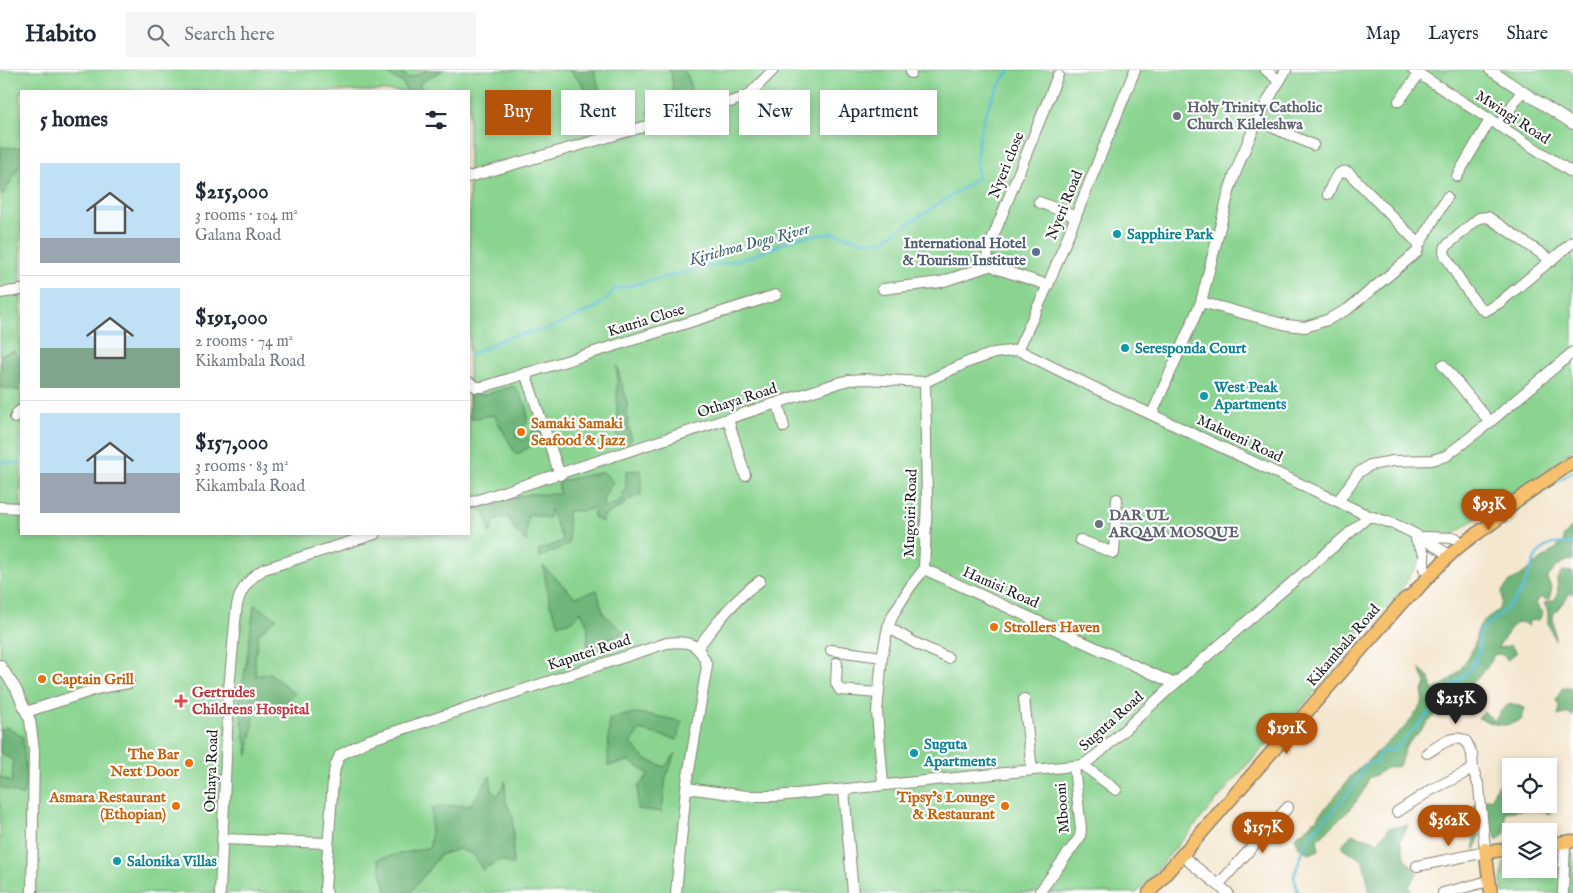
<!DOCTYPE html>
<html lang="en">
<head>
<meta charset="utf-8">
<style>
  :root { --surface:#fff; --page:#f6f6f7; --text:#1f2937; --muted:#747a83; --line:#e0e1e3; --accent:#b45309 }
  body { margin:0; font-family:"IM FELL English",serif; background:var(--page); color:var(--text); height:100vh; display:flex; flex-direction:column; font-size:19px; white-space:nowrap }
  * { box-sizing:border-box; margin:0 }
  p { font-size:16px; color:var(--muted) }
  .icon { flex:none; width:28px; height:28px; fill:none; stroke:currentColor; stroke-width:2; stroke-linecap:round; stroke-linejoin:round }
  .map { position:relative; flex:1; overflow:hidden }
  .panel { position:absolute; left:20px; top:20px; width:450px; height:445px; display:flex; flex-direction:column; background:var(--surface); border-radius:0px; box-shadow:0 2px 8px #0003 }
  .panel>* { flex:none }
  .banner { position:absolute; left:485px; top:20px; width:475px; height:45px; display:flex; gap:10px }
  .buttons { position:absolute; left:1502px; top:688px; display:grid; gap:10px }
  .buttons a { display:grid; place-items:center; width:55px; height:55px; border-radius:0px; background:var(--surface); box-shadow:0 2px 8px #0003; font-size:25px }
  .price { position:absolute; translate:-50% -42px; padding:0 11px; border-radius:18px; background:var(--accent); color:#fff; font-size:16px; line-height:32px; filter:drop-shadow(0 1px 2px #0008) }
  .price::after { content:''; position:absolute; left:50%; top:30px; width:15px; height:11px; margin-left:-8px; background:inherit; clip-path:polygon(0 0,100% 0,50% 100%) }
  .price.selected { background:#222; color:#fff }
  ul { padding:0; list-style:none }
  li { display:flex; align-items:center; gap:15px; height:125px; padding:0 20px }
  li+li { border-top:1px solid var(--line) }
  li span { display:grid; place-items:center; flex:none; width:140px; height:100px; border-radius:0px; color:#555 }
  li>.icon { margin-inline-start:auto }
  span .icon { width:60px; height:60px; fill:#fffc; stroke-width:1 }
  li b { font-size:21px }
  h2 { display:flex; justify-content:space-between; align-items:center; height:60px; padding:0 20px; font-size:21px }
  .tag { padding:0 18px; border-radius:0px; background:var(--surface); box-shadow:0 2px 8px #0003; font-size:18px; line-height:45px }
  .tag.selected { background:var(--accent); color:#fff }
  header { display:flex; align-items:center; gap:30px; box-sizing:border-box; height:70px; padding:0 25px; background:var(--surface); border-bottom:1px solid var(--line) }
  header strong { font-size:24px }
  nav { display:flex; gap:28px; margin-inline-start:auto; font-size:18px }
  .search { width:350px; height:45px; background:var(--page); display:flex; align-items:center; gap:12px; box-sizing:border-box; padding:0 18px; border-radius:0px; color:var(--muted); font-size:19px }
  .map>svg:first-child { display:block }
  .green { fill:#8ad490; stroke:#537856; fill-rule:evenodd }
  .forest { fill:#6fb67a; stroke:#46694b }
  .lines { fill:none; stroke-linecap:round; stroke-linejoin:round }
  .stream { stroke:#59bdd7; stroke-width:2.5 }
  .minor-casing { stroke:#888276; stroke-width:12 }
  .major-casing { stroke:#888276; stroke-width:15 }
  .minor { stroke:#fff; stroke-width:10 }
  .major { stroke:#f7c06c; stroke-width:12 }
  .worship-dot { fill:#6b7280; stroke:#fff; stroke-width:2 }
  .culture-dot { fill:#0f9aa8; stroke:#fff; stroke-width:2 }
  .service-dot { fill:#5c6f8a; stroke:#fff; stroke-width:2 }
  .food-dot { fill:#e8710a; stroke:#fff; stroke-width:2 }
  .health-dot { fill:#e0444e; stroke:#fff; stroke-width:2 }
  .labels { text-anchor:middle; stroke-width:4.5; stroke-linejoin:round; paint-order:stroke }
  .worship-label { font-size:15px; font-weight:bold; fill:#5b616d; stroke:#fff; text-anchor:start }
  .street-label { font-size:15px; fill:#1c1c1c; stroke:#fff }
  .culture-label { font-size:15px; font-weight:bold; fill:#0d838f; stroke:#fff; text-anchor:start }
  .service-label { font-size:15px; font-weight:bold; fill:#4e5e75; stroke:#fff; text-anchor:end }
  .food-label { font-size:15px; font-weight:bold; fill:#c56008; stroke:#fff; text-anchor:start }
  .health-label { font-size:15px; font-weight:bold; fill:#be3a42; stroke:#fff; text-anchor:start }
  .water-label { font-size:16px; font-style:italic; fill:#376470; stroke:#fff }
</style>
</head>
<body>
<header>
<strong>Habito</strong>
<div class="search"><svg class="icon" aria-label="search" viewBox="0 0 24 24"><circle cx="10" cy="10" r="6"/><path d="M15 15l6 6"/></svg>Search here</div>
<nav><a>Map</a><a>Layers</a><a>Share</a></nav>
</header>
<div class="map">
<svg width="1573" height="823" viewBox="0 0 1573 823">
  <rect width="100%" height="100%" fill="#fff"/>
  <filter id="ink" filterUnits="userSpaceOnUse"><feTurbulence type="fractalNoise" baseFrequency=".02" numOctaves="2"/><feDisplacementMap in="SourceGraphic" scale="10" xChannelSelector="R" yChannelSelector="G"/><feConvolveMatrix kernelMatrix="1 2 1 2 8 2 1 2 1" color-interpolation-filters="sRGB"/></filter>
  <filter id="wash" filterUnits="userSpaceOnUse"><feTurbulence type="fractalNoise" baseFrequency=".0096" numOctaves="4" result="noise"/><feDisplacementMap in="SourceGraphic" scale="20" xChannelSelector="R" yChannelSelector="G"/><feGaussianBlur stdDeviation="1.12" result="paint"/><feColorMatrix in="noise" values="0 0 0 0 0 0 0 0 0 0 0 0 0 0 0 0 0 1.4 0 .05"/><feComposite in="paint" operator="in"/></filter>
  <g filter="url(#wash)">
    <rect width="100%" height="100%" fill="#f4e7d0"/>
    <!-- green -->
    <g class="green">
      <path d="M0 0H1568L1573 3V378L1553 396 1466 455 1418 494 1396 527 1316 621 1246 696 1137 823H0ZM21 21H469V464H21Z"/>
      <polygon points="1573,783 1573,823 1503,823 1501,811 1504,792 1511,791 1511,799 1549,799 1549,786"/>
    </g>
    <!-- forest -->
    <g class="forest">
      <polygon points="391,0 399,0 409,8 428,0 443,0 419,14 424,21 406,21 404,14 389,5"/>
      <path d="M568 0H594L599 18V53C594 32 585 13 568 0Z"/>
      <polygon points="668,0 684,0 689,8 692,28 674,41 648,45 650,27 671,26 673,19 671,2"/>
      <polygon points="0,77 21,78 21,93 3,125 0,120"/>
      <polygon points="14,281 21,290 21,321 0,317 0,285"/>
      <polygon points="617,296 627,333 628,355 632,370 622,376 616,364 617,342"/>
      <polygon points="514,316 527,336 527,353 515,366 523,371 532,363 534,350 542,365 533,375 516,385 494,345 469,349 469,319 471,322 483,325"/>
      <polygon points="641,400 641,425 630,429 621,437 605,445 602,452 593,447 595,438 583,441 568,441 569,474 540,487 539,480 563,471 550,439 549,448 528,444 526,472 515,460 508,447 494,451 490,465 487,448 482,439 469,441 488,434 529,424 559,424 559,411 604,402 613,412 604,427 603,437 619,433 626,417 626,401"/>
      <path d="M1573 456V490C1562 490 1553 500 1547 509L1552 518 1549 530 1540 527 1536 534 1543 542 1539 550 1528 551 1529 556 1521 552 1515 553 1497 578 1506 577 1509 575 1517 582 1507 590 1505 586 1499 584 1493 585 1492 590 1482 604 1433 647 1406 676 1399 696 1386 698 1376 705 1368 708C1362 733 1335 753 1317 770L1319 780 1310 784 1299 777 1295 767 1313 753 1312 751H1314L1318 747 1353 704 1405 657 1422 635 1423 622 1426 613 1419 598 1430 608 1432 620C1451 614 1467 594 1474 576 1476 570 1476 561 1481 554 1492 540 1504 545 1502 521L1511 511 1516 509 1564 472 1563 467Z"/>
      <polygon points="543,496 575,527 597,520 603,543 625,563 587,576 588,557 581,541 573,551 559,554 550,535"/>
      <polygon points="1562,501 1573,502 1573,525 1571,522 1553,545 1555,571 1548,553 1548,541 1544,533 1555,530 1558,521 1557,509"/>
      <polygon points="254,535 277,548 259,563 255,587 256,606 270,603 295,624 283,636 256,636 248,685 239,633 246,595"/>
      <polygon points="1563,617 1573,619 1573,647 1569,643 1558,646 1560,638 1556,630"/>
      <path d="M1510 633 1525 638 1522 649C1504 659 1497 655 1478 648L1484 642 1495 651 1500 642Z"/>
      <polygon points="638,643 682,651 677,670 640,660 631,673 645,689 665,697 676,683 666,707 662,742 637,739 638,717 649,704 629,691 608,696 609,648"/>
      <path d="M7 657 23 667C23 686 29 707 23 726L0 717V707L12 712 13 691 0 682V660Z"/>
      <polygon points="490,706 492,720 498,726 505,711 506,732 513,747 513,795 500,790 482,800 474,785 459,779 440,785 410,823 387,823 378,789 430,777 432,737 470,735"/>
      <polygon points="1511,706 1511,734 1547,734 1551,744 1531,739 1505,742 1505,763 1497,771 1489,750 1477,751 1480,766 1475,780 1473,759 1463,745 1472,742 1476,732 1492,728 1496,716"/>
      <polygon points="1408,755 1400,771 1406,790 1418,803 1409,816 1412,823 1369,823 1369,817 1363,791 1341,776 1352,764 1378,772 1389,758"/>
    </g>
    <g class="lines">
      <!-- stream -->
      <g class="stream">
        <path d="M469 285 508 267 548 259 595 238 606 230 615 219 750 187 795 168 833 163 863 171H882L978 108C973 69 986 31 1010 0"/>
        <polyline points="0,392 21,393"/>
        <polyline points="1514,441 1573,401"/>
        <path d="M1298 823 1294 806 1307 769 1353 718 1366 693H1376L1381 681 1394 680 1432 640 1448 620 1470 600 1479 582V562C1492 551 1512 536 1521 521 1531 505 1532 479 1553 474 1559 473 1567 474 1573 473"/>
      </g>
    </g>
  </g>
  <g filter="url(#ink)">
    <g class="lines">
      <!-- minor casing -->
      <g class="minor-casing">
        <g id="minor">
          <polyline points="1266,0 1279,11"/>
          <polyline points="1413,0 1573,103"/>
          <polyline points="1490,0 1573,54"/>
          <polyline points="911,3 911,0"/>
          <polyline points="1399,31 1419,4"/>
          <polyline points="1258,51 1313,75"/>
          <polyline points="1499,56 1522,21"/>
          <polyline points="1457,106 1490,50"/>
          <polyline points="469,107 747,27 773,0"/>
          <polyline points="1039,132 1076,147"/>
          <polyline points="1419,175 1447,127"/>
          <path d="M1552 191 1488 147 1479 148 1446 176 1444 181 1445 185C1452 197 1474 236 1485 241L1499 233 1573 172"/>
          <polyline points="992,195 987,187 989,177 1058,5"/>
          <polyline points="883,219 941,212 992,195 998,199 1048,215"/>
          <polyline points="0,223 21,220"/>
          <path d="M1201 232 1287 255 1305 257 1327 250 1348 239 1417 182 1419 175 1416 171 1348 102C1336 99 1332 115 1328 124"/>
          <path d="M1018 280 1101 321 1369 446C1375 448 1382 450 1388 452 1409 459 1430 473 1449 485"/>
          <polyline points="1018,280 1048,215 1135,0"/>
          <polyline points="1443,295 1490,352"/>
          <polyline points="525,303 560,405"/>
          <polyline points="469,312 476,317 483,317 776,225"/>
          <polyline points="778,333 784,357"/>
          <path d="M1152 344 1201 232 1230 118C1244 77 1263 36 1286 0"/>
          <polyline points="15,348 17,343 21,340"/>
          <polyline points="728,349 745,405"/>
          <polyline points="1339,430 1358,403 1370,395 1393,391 1432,390 1446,386 1490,352 1573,282"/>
          <polyline points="469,433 838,313 849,310 864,309 925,312 968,292 994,283 1018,280"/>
          <polyline points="0,437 21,438"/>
          <polyline points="1424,467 1456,468"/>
          <polyline points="1080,470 1114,483 1117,429"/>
          <polyline points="1416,470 1424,483 1424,499"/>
          <polyline points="924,499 1175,614"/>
          <polyline points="888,557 915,573 948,588"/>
          <path d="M698 577C717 553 734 529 760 511"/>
          <polyline points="831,580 882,587"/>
          <polyline points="837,593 836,613 840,620 878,623"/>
          <polyline points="0,595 16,619 24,637 30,650 34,680 32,823"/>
          <polyline points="1024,629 1032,700"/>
          <polyline points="26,642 100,618 129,613"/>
          <path d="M1427 683C1439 676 1453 663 1466 671L1472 684 1473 699 1479 717 1485 779"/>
          <polyline points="1083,695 1116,720"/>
          <polyline points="883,714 877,642 882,587 888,557 894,543 910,517 924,499 927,429 925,312"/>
          <polyline points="686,718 747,726 777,726 1083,695 1099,683 1170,618 1369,446"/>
          <polyline points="844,720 853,823"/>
          <polyline points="1397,742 1431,720 1473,699"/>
          <polyline points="223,769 327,773"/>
          <polyline points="1181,785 1228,823"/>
          <polyline points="1417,796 1486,782"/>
          <polyline points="1219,814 1288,737"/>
          <path d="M220 823 229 619 236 542C238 522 247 510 264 499L375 464"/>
          <path d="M327 823 325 819 333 711 335 697 340 685 369 670 667 573C689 570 700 574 707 596L686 718 676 823"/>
          <polyline points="1039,823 1080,767 1081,759 1074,697"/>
          <polyline points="1443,823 1489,811"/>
          <polyline points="1563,823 1565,772"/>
        </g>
      </g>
      <!-- major casing -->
      <g class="major-casing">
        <g id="major">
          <polyline points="1506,435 1513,433 1573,392"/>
          <polyline points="1549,774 1573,771"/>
          <polyline points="1485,779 1491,823"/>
          <polyline points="1486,782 1511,779"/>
          <path d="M1149 823 1405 529 1412 525C1428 507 1443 490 1461 475 1478 461 1500 451 1513 433"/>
        </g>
      </g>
      <!-- minor -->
      <use href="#minor" class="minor"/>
      <!-- major -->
      <use href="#major" class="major"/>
    </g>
  </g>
  <!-- markers -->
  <g class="worship-dot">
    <circle cx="1177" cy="46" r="5"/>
    <circle cx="1099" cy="454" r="5"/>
  </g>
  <g class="culture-dot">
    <circle cx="1117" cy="164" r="5"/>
    <circle cx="1125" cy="278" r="5"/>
    <circle cx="1204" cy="326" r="5"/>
    <circle cx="914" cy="683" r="5"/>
    <circle cx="117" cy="791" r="5"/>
  </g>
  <circle class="service-dot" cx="1036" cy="182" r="5"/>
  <g class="food-dot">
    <circle cx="521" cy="362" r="5"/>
    <circle cx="994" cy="557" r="5"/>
    <circle cx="42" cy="609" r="5"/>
    <circle cx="189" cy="693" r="5"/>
    <circle cx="176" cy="736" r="5"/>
    <circle cx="1005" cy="736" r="5"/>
  </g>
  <path class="health-dot" d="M178.5 623.5h5v5h5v5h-5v5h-5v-5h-5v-5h5z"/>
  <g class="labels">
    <!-- worship labels -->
    <g class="worship-label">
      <text x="1187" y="42">Holy Trinity Catholic<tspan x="1187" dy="17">Church Kileleshwa</tspan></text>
      <text x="1109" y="450">DAR UL<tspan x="1109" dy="17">ARQAM MOSQUE</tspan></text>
    </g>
    <!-- street labels -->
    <g class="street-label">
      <text transform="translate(1513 47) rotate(33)" y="5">Mwingi Road</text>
      <text transform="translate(1006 95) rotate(-68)" y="5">Nyeri close</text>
      <text transform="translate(1064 135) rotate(-68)" y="5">Nyeri Road</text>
      <text transform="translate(646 250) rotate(-17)" y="5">Kauria Close</text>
      <text transform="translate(737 330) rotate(-18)" y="5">Othaya Road</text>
      <text transform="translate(1240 368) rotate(25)" y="5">Makueni Road</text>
      <text transform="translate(910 443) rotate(-88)" y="5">Mugoiri Road</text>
      <text transform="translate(1001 517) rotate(24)" y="5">Hamisi Road</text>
      <text transform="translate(1343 575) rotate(-49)" y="5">Kikambala Road</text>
      <text transform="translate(589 582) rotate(-18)" y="5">Kaputei Road</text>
      <text transform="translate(1111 651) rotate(-42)" y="5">Suguta Road</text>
      <text transform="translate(211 701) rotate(-88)" y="5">Othaya Road</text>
      <text transform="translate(1062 738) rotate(-94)" y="5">Mbooni</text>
    </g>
    <!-- culture labels -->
    <g class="culture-label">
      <text x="1127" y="169">Sapphire Park</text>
      <text x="1135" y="283">Seresponda Court</text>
      <text x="1214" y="322">West Peak<tspan x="1214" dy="17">Apartments</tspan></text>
      <text x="924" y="679">Suguta<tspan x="924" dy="17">Apartments</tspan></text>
      <text x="127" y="796">Salonika Villas</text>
    </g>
    <!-- service labels -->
    <g class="service-label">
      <text x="1026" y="178">International Hotel<tspan x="1026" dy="17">&amp; Tourism Institute</tspan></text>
    </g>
    <!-- food labels -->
    <g class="food-label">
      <text x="531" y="358">Samaki Samaki<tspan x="531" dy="17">Seafood &amp; Jazz</tspan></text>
      <text x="1004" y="562">Strollers Haven</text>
      <text x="52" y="614">Captain Grill</text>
      <text x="179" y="689" text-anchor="end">The Bar<tspan x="179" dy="17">Next Door</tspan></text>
      <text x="166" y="732" text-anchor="end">Asmara Restaurant<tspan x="166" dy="17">(Ethopian)</tspan></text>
      <text x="995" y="732" text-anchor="end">Tipsy’s Lounge<tspan x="995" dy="17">&amp; Restaurant</tspan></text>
    </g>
    <!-- health labels -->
    <g class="health-label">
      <text x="192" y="627">Gertrudes<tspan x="192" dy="17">Childrens Hospital</tspan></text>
    </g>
    <!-- water labels -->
    <g class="water-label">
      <text transform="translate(749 173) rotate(-15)" y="6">Kirichwa Dogo River</text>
    </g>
  </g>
</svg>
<div class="buttons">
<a><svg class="icon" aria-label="locate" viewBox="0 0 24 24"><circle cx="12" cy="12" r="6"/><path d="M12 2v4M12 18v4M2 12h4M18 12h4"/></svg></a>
<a><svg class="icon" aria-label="layers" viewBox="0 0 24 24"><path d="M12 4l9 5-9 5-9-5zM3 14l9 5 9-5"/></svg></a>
</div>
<b class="price" style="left:1489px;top:461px">$93K</b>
<b class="price selected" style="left:1456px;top:655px">$215K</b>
<b class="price" style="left:1287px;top:685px">$191K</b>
<b class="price" style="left:1449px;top:777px">$362K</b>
<b class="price" style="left:1263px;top:784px">$157K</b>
<div class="banner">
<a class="tag selected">Buy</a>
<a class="tag">Rent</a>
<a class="tag">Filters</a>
<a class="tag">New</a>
<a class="tag">Apartment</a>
</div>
<section class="panel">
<h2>5 homes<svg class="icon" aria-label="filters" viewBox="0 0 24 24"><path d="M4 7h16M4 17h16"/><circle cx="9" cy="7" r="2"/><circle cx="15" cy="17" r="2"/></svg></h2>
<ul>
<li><span style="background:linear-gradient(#bfe0f5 75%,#9aa5b1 0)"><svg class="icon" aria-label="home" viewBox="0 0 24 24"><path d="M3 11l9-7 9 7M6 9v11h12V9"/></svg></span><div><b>$215,000</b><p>3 rooms · 104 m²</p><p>Galana Road</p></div></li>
<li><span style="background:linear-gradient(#bfe0f5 60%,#7fa58c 0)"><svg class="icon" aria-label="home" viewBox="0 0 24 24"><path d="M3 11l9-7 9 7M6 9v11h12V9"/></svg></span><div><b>$191,000</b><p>2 rooms · 74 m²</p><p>Kikambala Road</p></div></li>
<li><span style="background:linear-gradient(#bfe0f5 60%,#9aa5b1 0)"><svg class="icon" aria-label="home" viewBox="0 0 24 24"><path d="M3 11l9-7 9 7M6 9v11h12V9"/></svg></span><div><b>$157,000</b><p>3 rooms · 83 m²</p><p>Kikambala Road</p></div></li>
</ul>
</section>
</div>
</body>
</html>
